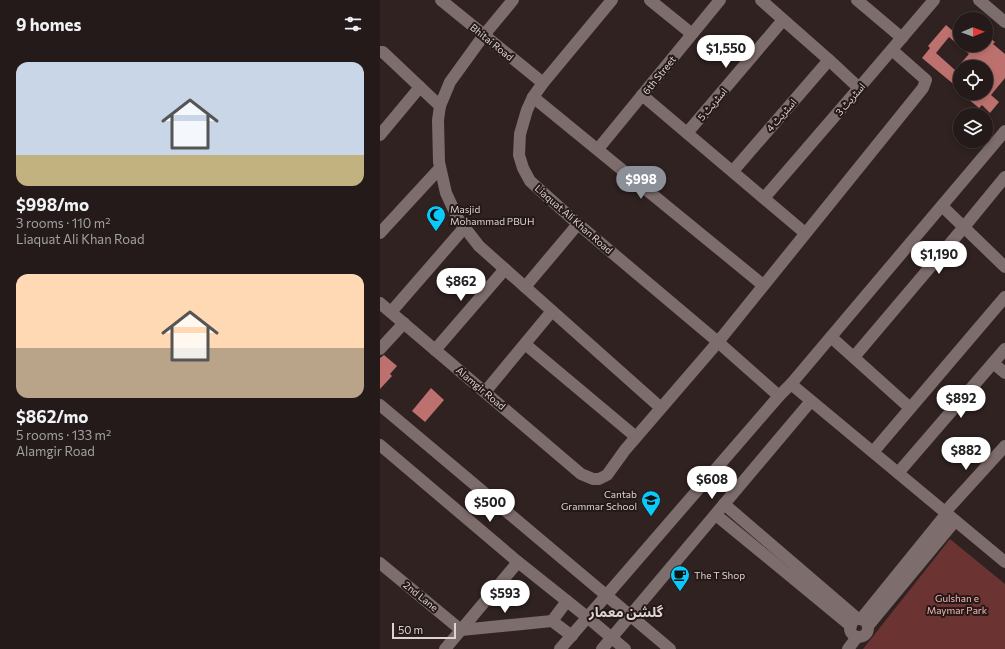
<!DOCTYPE html>
<html lang="en">
<head>
<meta charset="utf-8">
<style>
  :root { --surface:#231a19; --page:#2f2726; --text:#f1f3f6; --muted:#a3a1a2; --line:#403838; --accent:#8c9099 }
  body { margin:0; font-family:Commissioner,"Noto Sans Arabic",sans-serif; background:var(--page); color:var(--text); height:100vh; display:flex; flex-direction:column; font-size:15px; white-space:nowrap }
  * { box-sizing:border-box; margin:0 }
  p { font-size:13px; color:var(--muted) }
  .icon { flex:none; width:22px; height:22px; fill:none; stroke:currentColor; stroke-width:2; stroke-linecap:round; stroke-linejoin:round }
  .map { position:relative; flex:1; overflow:hidden }
  .side { display:flex; flex-direction:column; background:var(--surface); width:380px }
  .side>* { flex:none }
  .needle { width:26px; rotate:89deg }
  .controls { position:absolute; left:573px; top:12px; display:grid; gap:8px }
  .controls a { display:grid; place-items:center; width:40px; height:40px; border-radius:50%; background:var(--surface); box-shadow:0 2px 6px #0003,0 0 0 1px var(--line); font-size:20px }
  .scale { position:absolute; left:12px; bottom:10px; width:64px; box-sizing:border-box; padding-left:4px; border:2px solid #dcd3d2; border-top:0; font-size:11px; line-height:14px; white-space:nowrap; color:#dcd3d2; -webkit-text-stroke:3px #251918; paint-order:stroke }
  .price { position:absolute; translate:-50% -34px; padding:0 9px; border-radius:14px; background:#fff; color:#222; font-size:13px; line-height:26px; filter:drop-shadow(0 1px 2px #0008) }
  .price::after { content:''; position:absolute; left:50%; top:24px; width:12px; height:9px; margin-left:-6px; background:inherit; clip-path:polygon(0 0,100% 0,50% 100%) }
  .price.current { background:var(--accent); color:#fff }
  ul { padding:0; list-style:none }
  li { display:grid; align-content:center; gap:8px; height:212px; padding:0 16px }
  li span { display:grid; place-items:center; height:124px; border-radius:12px; color:#555 }
  li>.icon { margin-inline-start:auto }
  span .icon { width:72px; height:72px; fill:#fffc; stroke-width:1 }
  li b { font-size:17px }
  h2 { display:flex; justify-content:space-between; align-items:center; height:48px; padding:0 16px; font-size:17px }
  main { display:flex; flex:1; min-height:0 }
  .map>svg:first-child { display:block }
  .green { fill:#6b3432 }
  .building { fill:#bd716e; fill-rule:evenodd }
  .lines { fill:none; stroke-linecap:round; stroke-linejoin:round }
  .minor { stroke:#7d6d6c; stroke-width:12 }
  .labels { text-anchor:middle; stroke-width:4; stroke-linejoin:round; paint-order:stroke }
  .street-label { font-size:10px; fill:#dcd3d2; stroke:#251918 }
  .poi-label { font-size:10px; fill:#dcd3d2; stroke:#251918; text-anchor:start }
  .park-label { font-size:10px; fill:#fab9b5; stroke:#251918 }
  .district-label { font-size:14px; font-weight:bold; fill:#dcd3d2; stroke:#251918 }
</style>
</head>
<body>
<main>
<section class="side">
<h2>9 homes<svg class="icon" aria-label="filters" viewBox="0 0 24 24"><path d="M4 7h16M4 17h16"/><circle cx="9" cy="7" r="2"/><circle cx="15" cy="17" r="2"/></svg></h2>
<ul>
<li><span style="background:linear-gradient(#c9d6e8 75%,#c2b280 0)"><svg class="icon" aria-label="home" viewBox="0 0 24 24"><path d="M3 11l9-7 9 7M6 9v11h12V9"/></svg></span><div><b>$998/mo</b><p>3 rooms · 110 m²</p><p>Liaquat Ali Khan Road</p></div></li>
<li><span style="background:linear-gradient(#ffd9b3 60%,#b9a48a 0)"><svg class="icon" aria-label="home" viewBox="0 0 24 24"><path d="M3 11l9-7 9 7M6 9v11h12V9"/></svg></span><div><b>$862/mo</b><p>5 rooms · 133 m²</p><p>Alamgir Road</p></div></li>
</ul>
</section>
<div class="map">
<svg width="625" height="649" viewBox="0 0 625 649">
  <rect width="100%" height="100%" fill="#2f2221"/>
  <!-- green -->
  <polygon class="green" points="570,539 625,584 625,649 483,649"/>
  <!-- building -->
  <g class="building">
    <path d="M580 23V45H606V35L615 42 613 44 625 54V78L611 95 619 102 610 113 602 105 599 108 581 93H606V67H580V83L577 87 542 58 550 48 548 46 566 25 573 31ZM569 37 589 54 575 70 556 53Z"/>
    <polygon points="4,355 17,366 10,374 12,376 0,389 0,358"/>
    <polygon points="51,388 64,400 45,422 32,411"/>
  </g>
  <g class="lines">
    <!-- minor -->
    <g class="minor">
      <polyline points="61,0 104,35 163,83"/>
      <polyline points="133,0 104,35 70,82 60,106 58,120 59,162 66,193 78,219 99,246 281,408"/>
      <polyline points="232,0 163,83 153,97 147,110 140,134 139,155 143,168 150,181 198,224 338,342 399,396"/>
      <polyline points="270,0 312,34"/>
      <polyline points="381,0 449,60 479,88"/>
      <polyline points="477,0 522,38"/>
      <polyline points="599,0 625,22"/>
      <polyline points="0,52 3,52 60,106"/>
      <polyline points="262,95 425,233"/>
      <polyline points="153,97 383,285"/>
      <polyline points="307,133 403,20"/>
      <polyline points="0,135 40,87"/>
      <polyline points="218,149 340,0"/>
      <polyline points="353,171 449,60"/>
      <polyline points="384,198 479,88 554,0"/>
      <polyline points="562,206 625,267"/>
      <polyline points="0,233 60,168"/>
      <polyline points="145,287 198,224"/>
      <polyline points="0,303 201,474 213,479 219,479 227,475 245,450 338,342 543,88 546,80 512,50"/>
      <polyline points="11,312 84,228"/>
      <polyline points="451,337 530,408"/>
      <polyline points="145,344 256,437"/>
      <polyline points="0,349 24,323"/>
      <polyline points="55,350 125,269"/>
      <polyline points="474,357 584,227 625,177"/>
      <polyline points="613,363 625,373"/>
      <polyline points="411,384 625,562"/>
      <polyline points="105,392 172,311"/>
      <polyline points="0,405 290,649"/>
      <polyline points="0,445 138,562 207,617 245,649"/>
      <polyline points="493,452 625,297"/>
      <polyline points="518,473 625,349"/>
      <polyline points="344,504 478,619"/>
      <polyline points="565,512 625,446"/>
      <polyline points="336,515 471,626"/>
      <polyline points="0,563 81,630"/>
      <polyline points="481,619 567,513"/>
      <circle cx="479" cy="628" r="9"/>
      <polyline points="172,621 187,601"/>
      <polyline points="488,626 575,521"/>
      <polyline points="81,630 172,621 192,636"/>
      <polyline points="65,649 138,562"/>
      <polyline points="180,649 399,396 411,384 625,131"/>
      <polyline points="222,649 431,401"/>
      <polyline points="468,649 477,637"/>
    </g>
  </g>
  <!-- icons -->
  <defs>
    <g id="mosque-pin" transform="scale(1)"><path d="M0 17L-7.5 6A9.5 9.5 0 1 1 7.5 6Z" fill="#09cafa" stroke="#251918"/><path d="M3.5-4.9A6 6 0 1 0 3.5 4.9A5 5 0 1 1 3.5-4.9Z" fill="#111"/></g>
    <g id="school-pin" transform="scale(1)"><path d="M0 17L-7.5 6A9.5 9.5 0 1 1 7.5 6Z" fill="#09cafa" stroke="#251918"/><path d="M0-5L7-2L0 1L-7-2ZM-4 1L0 2.5L4 1V4Q0 6-4 4Z" fill="#111"/></g>
    <g id="cafe-pin" transform="scale(1)"><path d="M0 17L-7.5 6A9.5 9.5 0 1 1 7.5 6Z" fill="#09cafa" stroke="#251918"/><path d="M-5.5-4.5H6V0H3Q3 3.5 0 3.5H-2.5Q-5.5 3.5-5.5 0ZM3-3.2v2h1.7v-2ZM-6 4.5H4V6H-6Z" fill="#111"/></g>
  </defs>
  <g fill-rule="evenodd">
    <use href="#mosque-pin" x="56" y="215"/>
    <use href="#school-pin" x="271" y="500"/>
    <use href="#cafe-pin" x="300" y="575"/>
  </g>
  <g class="labels">
    <!-- street labels -->
    <g class="street-label">
      <text transform="translate(112 42) rotate(39)" y="4">Bhitai Road</text>
      <text transform="translate(279 75) rotate(-51)" y="4">6th Street</text>
      <text transform="translate(470 99) rotate(-49)" y="4">اسٹریٹ 3</text>
      <text transform="translate(332 104) rotate(-50)" y="4">اسٹریٹ 5</text>
      <text transform="translate(401 115) rotate(-49)" y="4">اسٹریٹ 4</text>
      <text transform="translate(194 219) rotate(41)" y="4">Liaquat Ali Khan Road</text>
      <text transform="translate(101 388) rotate(40)" y="4">Alamgir Road</text>
      <text transform="translate(41 596) rotate(39)" y="4">2nd Lane</text>
    </g>
    <!-- poi labels -->
    <g class="poi-label">
      <text x="70" y="213">Masjid<tspan x="70" dy="12">Mohammad PBUH</tspan></text>
      <text x="257" y="498" text-anchor="end">Cantab<tspan x="257" dy="12">Grammar School</tspan></text>
      <text x="314" y="579">The T Shop</text>
    </g>
    <!-- park labels -->
    <g class="park-label">
      <text x="577" y="602">Gulshan e<tspan x="577" dy="12">Maymar Park</tspan></text>
    </g>
    <!-- district labels -->
    <g class="district-label">
      <text x="246" y="617">گلشن معمار</text>
    </g>
  </g>
</svg>
<div class="controls">
<a><svg class="needle" viewBox="-14 -14 28 28"><path d="M0-13l5 13h-10z" fill="#e53935"/><path d="M0 13l5-13h-10z" fill="#a3a1a2"/></svg></a>
<a><svg class="icon" aria-label="locate" viewBox="0 0 24 24"><circle cx="12" cy="12" r="6"/><path d="M12 2v4M12 18v4M2 12h4M18 12h4"/></svg></a>
<a><svg class="icon" aria-label="layers" viewBox="0 0 24 24"><path d="M12 4l9 5-9 5-9-5zM3 14l9 5 9-5"/></svg></a>
</div>
<div class="scale">50 m</div>
<b class="price" style="left:346px;top:69px">$1,550</b>
<b class="price current" style="left:261px;top:200px">$998</b>
<b class="price" style="left:559px;top:275px">$1,190</b>
<b class="price" style="left:81px;top:302px">$862</b>
<b class="price" style="left:581px;top:419px">$892</b>
<b class="price" style="left:586px;top:471px">$882</b>
<b class="price" style="left:332px;top:500px">$608</b>
<b class="price" style="left:110px;top:523px">$500</b>
<b class="price" style="left:125px;top:614px">$593</b>
</div>
</main>
</body>
</html>
